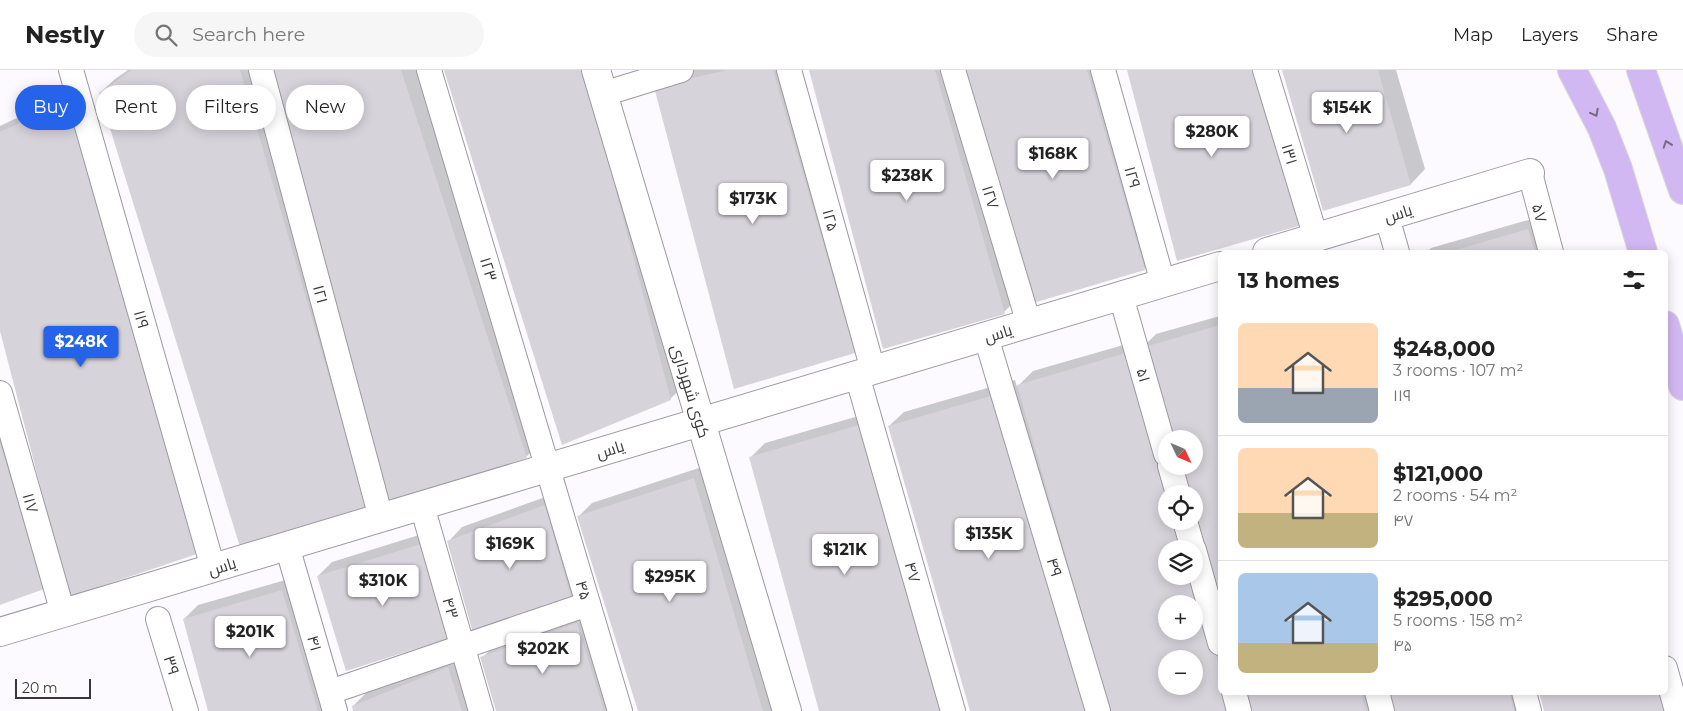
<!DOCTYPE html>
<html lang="en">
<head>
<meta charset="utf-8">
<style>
  :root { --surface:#fff; --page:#f6f6f6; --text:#222; --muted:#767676; --line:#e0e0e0; --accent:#2563eb }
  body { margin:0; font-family:Montserrat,Cairo,sans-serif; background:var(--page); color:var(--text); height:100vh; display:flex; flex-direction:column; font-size:19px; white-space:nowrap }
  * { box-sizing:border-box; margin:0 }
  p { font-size:16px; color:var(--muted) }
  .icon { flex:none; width:28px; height:28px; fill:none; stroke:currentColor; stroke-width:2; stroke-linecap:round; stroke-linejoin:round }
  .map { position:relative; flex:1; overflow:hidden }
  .panel { position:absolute; left:1218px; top:180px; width:450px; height:445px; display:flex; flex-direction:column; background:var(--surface); border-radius:8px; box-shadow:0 2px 12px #0003 }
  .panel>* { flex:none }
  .guide { position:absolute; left:15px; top:15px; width:475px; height:45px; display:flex; gap:10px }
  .needle { width:32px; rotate:134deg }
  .controls { position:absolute; left:1158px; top:360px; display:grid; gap:10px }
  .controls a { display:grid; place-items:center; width:45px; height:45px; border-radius:50%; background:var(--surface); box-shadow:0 2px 12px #0003; font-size:25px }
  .scale { position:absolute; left:15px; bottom:12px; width:76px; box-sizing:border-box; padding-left:5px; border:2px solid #38373a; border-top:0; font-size:14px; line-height:18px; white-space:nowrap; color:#38373a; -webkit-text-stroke:4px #fff; paint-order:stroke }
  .price { position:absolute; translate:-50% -42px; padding:0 11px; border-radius:5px; background:#fff; color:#222; font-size:16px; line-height:32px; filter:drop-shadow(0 1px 2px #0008) }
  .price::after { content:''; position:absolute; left:50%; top:30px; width:15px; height:11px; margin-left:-8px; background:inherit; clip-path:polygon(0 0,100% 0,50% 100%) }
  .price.current { background:var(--accent); color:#fff }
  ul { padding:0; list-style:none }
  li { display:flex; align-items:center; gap:15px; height:125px; padding:0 20px }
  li+li { border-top:1px solid var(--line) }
  li span { display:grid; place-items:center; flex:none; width:140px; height:100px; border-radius:8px; color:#555 }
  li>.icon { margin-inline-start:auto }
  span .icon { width:60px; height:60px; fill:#fffc; stroke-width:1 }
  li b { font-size:21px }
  h2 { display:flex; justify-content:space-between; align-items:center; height:60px; padding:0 20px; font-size:21px }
  .pill { padding:0 18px; border-radius:22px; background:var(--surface); box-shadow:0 2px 12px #0003; font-size:18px; line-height:45px }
  .pill.current { background:var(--accent); color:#fff }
  header { display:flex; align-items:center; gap:30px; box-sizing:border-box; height:70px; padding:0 25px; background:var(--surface); border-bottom:1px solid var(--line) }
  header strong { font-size:24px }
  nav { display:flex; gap:28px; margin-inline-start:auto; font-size:18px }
  .search { width:350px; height:45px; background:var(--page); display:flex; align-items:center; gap:12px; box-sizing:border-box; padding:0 18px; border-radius:28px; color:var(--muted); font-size:19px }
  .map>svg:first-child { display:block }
  .shadow { fill:#0003; fill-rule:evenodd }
  .building { fill:#d6d3db; fill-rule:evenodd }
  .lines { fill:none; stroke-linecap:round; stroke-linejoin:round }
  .minor-casing { stroke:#9c99a1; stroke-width:26 }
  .tertiary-casing { stroke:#9c99a1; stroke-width:30 }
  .trunk-casing { stroke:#d7d7d8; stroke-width:30 }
  .minor { stroke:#fff; stroke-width:24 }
  .tertiary { stroke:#fff; stroke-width:28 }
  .trunk { stroke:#d2b8f2; stroke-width:28 }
  .oneway { stroke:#766b84 }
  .labels { text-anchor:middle; stroke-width:4; stroke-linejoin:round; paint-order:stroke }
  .street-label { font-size:16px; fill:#38373a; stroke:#fff }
</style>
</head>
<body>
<header>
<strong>Nestly</strong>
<div class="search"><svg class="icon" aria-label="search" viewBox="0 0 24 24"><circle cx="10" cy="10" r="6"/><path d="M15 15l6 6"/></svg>Search here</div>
<nav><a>Map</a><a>Layers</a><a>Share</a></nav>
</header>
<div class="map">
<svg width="1683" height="641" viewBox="0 0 1683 641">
  <rect width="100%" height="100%" fill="#fcfaff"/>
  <!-- shadow -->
  <g class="shadow">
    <polygon points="128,0 258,0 366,436 100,23 115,9"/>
    <polygon points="274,0 419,0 540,373 526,387"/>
    <polygon points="445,0 602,0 685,315 670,329"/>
    <polygon points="684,0 791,0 869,268 855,282 670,3"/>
    <polygon points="811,0 953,0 1018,228 1004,242"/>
    <polygon points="962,0 1105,0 1158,185 1144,199"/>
    <polygon points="1128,0 1272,0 1312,140 1298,155"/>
    <polygon points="1283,0 1396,0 1425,99 1411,114 1324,139"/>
    <polygon points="80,18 213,467 0,256 0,56"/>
    <polygon points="1542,146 1553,182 1427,182 1431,178"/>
    <path d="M1220 246V622H1379L1384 641H971L889 356 904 342 1015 310 1017 317 1033 301 1144 269 1145 275 1156 264ZM1166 369H1194V396H1166ZM1166 424H1194V451H1166ZM1166 479H1194V506H1166ZM1166 534H1194V561H1166ZM1166 589H1194V616H1166Z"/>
    <polygon points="0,311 58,504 0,533"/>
    <polygon points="876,341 820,641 751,387 765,373"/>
    <polygon points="708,395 781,641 639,641 578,447 592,433"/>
    <polygon points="559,422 585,515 571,530 448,472 462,457"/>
    <polygon points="435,460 464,553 318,506 332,492"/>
    <polygon points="296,507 336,641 209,641 184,549 198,535"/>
    <polygon points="591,540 622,641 497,641 482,588 496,574"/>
    <polygon points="1665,575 1683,638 1545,641 1665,622"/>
    <polygon points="462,583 480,641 355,641 353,636 367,622"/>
    <polygon points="1388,622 1527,622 1532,641 1394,641"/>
  </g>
  <!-- building -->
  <g class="building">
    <polygon points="132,0 240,0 367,438 240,477 99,23"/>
    <polygon points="273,0 401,0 527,388 390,434"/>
    <polygon points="444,0 584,0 671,330 562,375"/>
    <polygon points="727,0 773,0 855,283 734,319 654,17"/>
    <polygon points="809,0 935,0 1005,244 883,279"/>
    <polygon points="961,0 1087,0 1145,200 1023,236"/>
    <polygon points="1127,0 1254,0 1299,156 1177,191"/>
    <polygon points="1282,0 1378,0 1411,115 1323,141"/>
    <polygon points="66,31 200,483 69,527 0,261 0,62"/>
    <polygon points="1528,159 1535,182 1449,182"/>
    <polygon points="1220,255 1220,554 1194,451 1194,424 1182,424 1174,396 1194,396 1194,369 1167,369 1141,278"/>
    <path d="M1129 282 1170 424H1166V451H1178L1186 479H1166V506H1194L1220 599V622H1227L1232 641H1110L1017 315ZM1166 534H1194V561H1166ZM1166 589H1194V616H1166Z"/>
    <polygon points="1001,323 1092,641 970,641 888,356"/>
    <polygon points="862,354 944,641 819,641 749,387"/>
    <polygon points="0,373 44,519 0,535"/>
    <polygon points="694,408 763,641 638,641 577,446"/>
    <polygon points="545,435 572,531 473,563 447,471"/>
    <polygon points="421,474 450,568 346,601 317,506"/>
    <polygon points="282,520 318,641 208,641 183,549"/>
    <polygon points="577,553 604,641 496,641 480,587"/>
    <polygon points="448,597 462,641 353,641 352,636"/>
    <polygon points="1239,622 1361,622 1366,641 1244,641"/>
    <polygon points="1387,622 1509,622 1514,641 1392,641"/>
    <polygon points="1539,622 1661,622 1666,641 1544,641"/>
  </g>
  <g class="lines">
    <!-- minor casing -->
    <g class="minor-casing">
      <g id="minor">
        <polyline points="71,0 213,498"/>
        <polyline points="261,0 381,448"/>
        <polyline points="429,0 620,641"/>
        <polyline points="789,0 873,300"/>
        <polyline points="953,0 1029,254"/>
        <polyline points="1103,0 1163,213"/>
        <polyline points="1265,0 1316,168"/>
        <polyline points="603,24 681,0"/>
        <polyline points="1530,103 1551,182"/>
        <polyline points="1387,147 1397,182"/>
        <polyline points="1121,226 1166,384"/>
        <polyline points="986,267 1098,641"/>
        <polyline points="857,305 953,641"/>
        <polyline points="0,323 63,543"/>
        <polyline points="1170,396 1178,424"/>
        <polyline points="422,436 481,641"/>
        <polyline points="1185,451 1193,479"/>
        <polyline points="287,476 335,641"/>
        <polyline points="1194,480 1220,573"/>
        <polyline points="158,549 186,641"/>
        <polyline points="1665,598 1677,641"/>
        <polyline points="330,622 588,534"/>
        <polyline points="1234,622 1239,641"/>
        <polyline points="1377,622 1382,641"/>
        <polyline points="1524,622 1529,641"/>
      </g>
    </g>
    <!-- tertiary casing -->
    <g class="tertiary-casing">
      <g id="tertiary">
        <polyline points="596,0 787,641"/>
        <polyline points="1267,182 1530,103"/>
        <polyline points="0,562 1220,196"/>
      </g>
    </g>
    <!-- trunk casing -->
    <g class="trunk-casing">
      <g id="trunk">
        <polyline points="1572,0 1602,58 1618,99 1643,182"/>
        <polyline points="1641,0 1683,120"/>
        <polyline points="1665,255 1683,316"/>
      </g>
    </g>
    <!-- minor -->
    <use href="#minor" class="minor"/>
    <!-- tertiary -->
    <use href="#tertiary" class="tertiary"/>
    <!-- trunk -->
    <use href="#trunk" class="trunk"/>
  </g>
  <!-- one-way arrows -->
  <defs><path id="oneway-chevron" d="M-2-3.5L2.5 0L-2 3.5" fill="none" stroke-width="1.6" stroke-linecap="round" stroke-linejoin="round" transform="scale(1.25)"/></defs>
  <g class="oneway">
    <use href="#oneway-chevron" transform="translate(1595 43) rotate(62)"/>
    <use href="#oneway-chevron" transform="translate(1667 74) rotate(-109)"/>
  </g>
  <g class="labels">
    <!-- street labels -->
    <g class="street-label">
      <text transform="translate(1290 84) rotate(73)" y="6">۱۳۱</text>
      <text transform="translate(1133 107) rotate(74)" y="6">۱۲۹</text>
      <text transform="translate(991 127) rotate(73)" y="6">۱۲۷</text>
      <text transform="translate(1398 143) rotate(-17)" y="6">یاس</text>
      <text transform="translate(1540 143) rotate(75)" y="6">۵۷</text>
      <text transform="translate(831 150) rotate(74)" y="6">۱۲۵</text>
      <text transform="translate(489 199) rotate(73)" y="6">۱۲۳</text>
      <text transform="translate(321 224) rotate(75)" y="6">۱۲۱</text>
      <text transform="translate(142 249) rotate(74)" y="6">۱۱۹</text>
      <text transform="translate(998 263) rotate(-17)" y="6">یاس</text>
      <text transform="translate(1144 305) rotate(74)" y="6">۵۱</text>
      <text transform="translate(691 321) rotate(73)" y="6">کوی شهرداری</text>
      <text transform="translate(610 379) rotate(-17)" y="6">یاس</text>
      <text transform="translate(31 433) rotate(74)" y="6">۱۱۷</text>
      <text transform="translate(222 496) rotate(-17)" y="6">یاس</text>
      <text transform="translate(1055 497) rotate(73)" y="6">۴۹</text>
      <text transform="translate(913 502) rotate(74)" y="6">۴۷</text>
      <text transform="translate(584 520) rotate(73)" y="6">۴۵</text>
      <text transform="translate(451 538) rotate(74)" y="6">۴۳</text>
      <text transform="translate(315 573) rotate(74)" y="6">۴۱</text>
      <text transform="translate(172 595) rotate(73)" y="6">۳۹</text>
    </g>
  </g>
</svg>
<div class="controls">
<a><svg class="needle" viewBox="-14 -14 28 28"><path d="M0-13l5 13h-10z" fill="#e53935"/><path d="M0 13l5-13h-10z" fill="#767676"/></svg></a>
<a><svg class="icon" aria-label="locate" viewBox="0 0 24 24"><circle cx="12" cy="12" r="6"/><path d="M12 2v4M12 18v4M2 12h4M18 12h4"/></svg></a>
<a><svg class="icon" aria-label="layers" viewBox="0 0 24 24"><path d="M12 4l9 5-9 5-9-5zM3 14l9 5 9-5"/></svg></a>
<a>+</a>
<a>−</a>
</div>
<div class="scale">20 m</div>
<b class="price" style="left:1347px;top:64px">$154K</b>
<b class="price" style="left:1212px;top:88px">$280K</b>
<b class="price" style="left:1053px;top:110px">$168K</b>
<b class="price" style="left:907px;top:132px">$238K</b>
<b class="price" style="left:753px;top:155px">$173K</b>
<b class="price current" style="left:81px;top:298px">$248K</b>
<b class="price" style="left:989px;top:490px">$135K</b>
<b class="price" style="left:510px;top:500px">$169K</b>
<b class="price" style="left:845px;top:506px">$121K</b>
<b class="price" style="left:670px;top:533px">$295K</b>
<b class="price" style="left:383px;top:537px">$310K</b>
<b class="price" style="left:250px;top:588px">$201K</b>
<b class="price" style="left:543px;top:605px">$202K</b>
<div class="guide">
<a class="pill current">Buy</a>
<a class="pill">Rent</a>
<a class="pill">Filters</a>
<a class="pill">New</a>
</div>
<section class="panel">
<h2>13 homes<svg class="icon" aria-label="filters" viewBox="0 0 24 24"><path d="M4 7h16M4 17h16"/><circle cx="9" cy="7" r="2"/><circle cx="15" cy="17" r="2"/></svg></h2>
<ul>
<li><span style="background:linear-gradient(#ffd9b3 65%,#9aa5b1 0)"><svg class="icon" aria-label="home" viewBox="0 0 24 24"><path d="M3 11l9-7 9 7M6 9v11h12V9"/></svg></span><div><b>$248,000</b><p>3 rooms · 107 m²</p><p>۱۱۹</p></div></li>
<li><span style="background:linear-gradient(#ffd9b3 65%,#c2b280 0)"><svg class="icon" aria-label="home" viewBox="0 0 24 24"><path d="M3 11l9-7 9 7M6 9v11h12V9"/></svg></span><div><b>$121,000</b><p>2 rooms · 54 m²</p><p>۴۷</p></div></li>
<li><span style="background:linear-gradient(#a9c7e8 70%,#c2b280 0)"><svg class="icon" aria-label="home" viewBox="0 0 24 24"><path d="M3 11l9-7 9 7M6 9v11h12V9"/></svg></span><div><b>$295,000</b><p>5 rooms · 158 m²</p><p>۴۵</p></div></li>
</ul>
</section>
</div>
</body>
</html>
